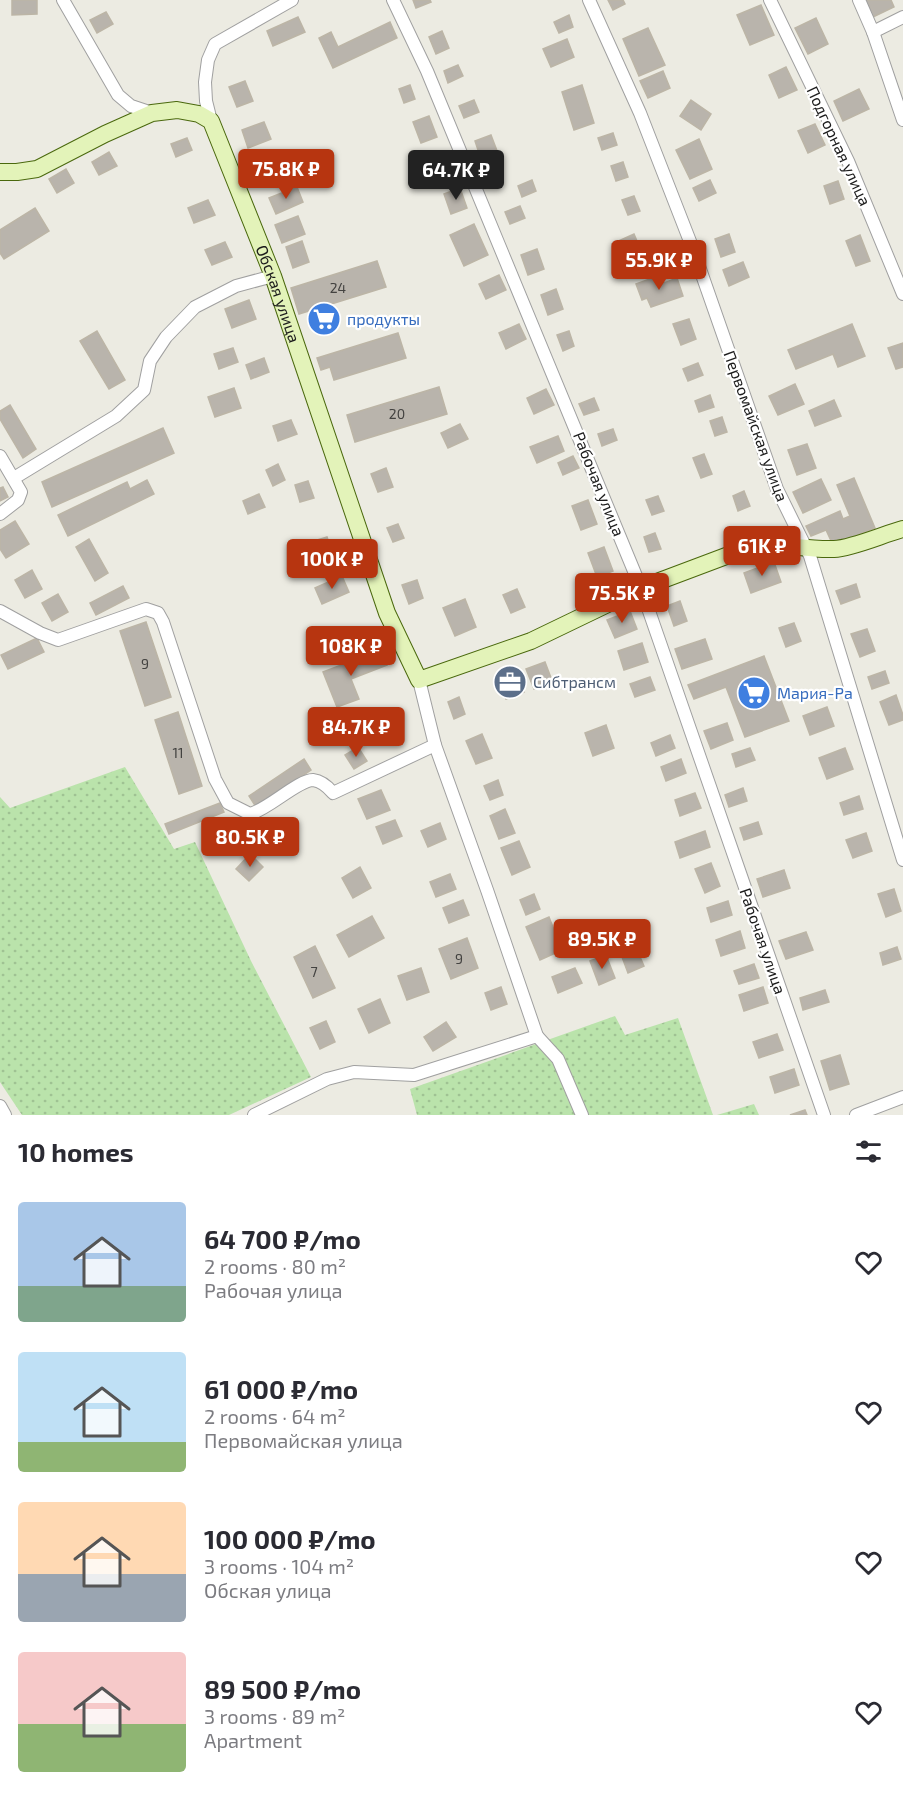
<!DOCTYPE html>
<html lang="en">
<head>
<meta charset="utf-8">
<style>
  :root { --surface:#fff; --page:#f7f7f7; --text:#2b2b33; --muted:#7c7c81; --accent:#b73510 }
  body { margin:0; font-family:"Exo 2",sans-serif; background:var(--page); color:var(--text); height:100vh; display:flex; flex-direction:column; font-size:22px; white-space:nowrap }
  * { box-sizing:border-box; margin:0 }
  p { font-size:20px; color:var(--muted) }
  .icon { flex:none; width:33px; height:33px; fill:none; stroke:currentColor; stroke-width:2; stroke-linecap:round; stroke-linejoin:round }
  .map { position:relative; height:1115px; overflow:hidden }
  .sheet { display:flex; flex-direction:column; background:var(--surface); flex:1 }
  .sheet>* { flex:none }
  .price { position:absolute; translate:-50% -51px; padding:0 14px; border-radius:6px; background:var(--accent); color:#fff; font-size:20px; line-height:39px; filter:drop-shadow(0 2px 3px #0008) }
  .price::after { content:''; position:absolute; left:50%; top:36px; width:18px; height:14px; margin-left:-9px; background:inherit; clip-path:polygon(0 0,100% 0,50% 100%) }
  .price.selected { background:#222; color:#fff }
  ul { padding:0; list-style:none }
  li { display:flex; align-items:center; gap:18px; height:150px; padding:0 18px }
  li span { display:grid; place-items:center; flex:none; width:168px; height:120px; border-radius:6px; color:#555 }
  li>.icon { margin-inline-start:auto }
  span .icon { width:72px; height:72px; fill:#fffc; stroke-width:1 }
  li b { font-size:26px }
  h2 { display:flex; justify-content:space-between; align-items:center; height:72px; padding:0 18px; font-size:26px }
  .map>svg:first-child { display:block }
  .garden { fill:url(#garden-dots) }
  .building { fill:#b9b4ac; stroke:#bcb5a6; stroke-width:1.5 }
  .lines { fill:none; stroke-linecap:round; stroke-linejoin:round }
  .street-casing { stroke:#a0a0a0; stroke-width:14 }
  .secondary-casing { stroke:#4a680d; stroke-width:18 }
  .street { stroke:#fff; stroke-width:12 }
  .secondary { stroke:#e3f3b9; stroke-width:16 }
  .labels { text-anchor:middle; stroke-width:4.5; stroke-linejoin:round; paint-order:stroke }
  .number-label { font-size:14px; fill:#434240 }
  .street-label { font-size:16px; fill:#1c1c1c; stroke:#fff }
  .shop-label { font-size:16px; fill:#366cbe; stroke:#fff; text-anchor:start }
  .service-label { font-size:16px; fill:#4e5e75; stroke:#fff; text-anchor:start }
</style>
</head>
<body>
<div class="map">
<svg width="903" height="1115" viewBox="0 0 903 1115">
  <defs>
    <pattern id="garden-dots" width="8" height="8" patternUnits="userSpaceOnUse" patternTransform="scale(1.5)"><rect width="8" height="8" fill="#bae3ab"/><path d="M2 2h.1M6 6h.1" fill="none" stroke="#9fc293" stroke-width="1.8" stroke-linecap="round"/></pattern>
  </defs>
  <rect width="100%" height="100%" fill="#ecebe2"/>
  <!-- garden -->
  <g class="garden">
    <polygon points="125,767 174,849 195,842 251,961 311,1077 229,1115 22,1115 0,1082 0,797 10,808"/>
    <polygon points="615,1016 625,1035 678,1018 713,1115 417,1115 410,1089"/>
    <polygon points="754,1104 759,1115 717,1115"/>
  </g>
  <!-- building -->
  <g class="building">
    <polygon points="12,0 37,0 37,14 12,15"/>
    <polygon points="413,0 430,0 431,2 416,8"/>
    <polygon points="608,0 623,0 625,4 613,10"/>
    <polygon points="866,0 891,0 894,7 871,18 863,2"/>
    <polygon points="761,5 774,35 750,45 737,15"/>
    <polygon points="106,12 113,24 97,33 90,20"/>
    <polygon points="569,15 573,27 559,33 554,22"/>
    <polygon points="298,17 305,32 273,46 267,31"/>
    <polygon points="816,18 828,44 808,54 795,28"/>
    <polygon points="390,22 397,38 333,68 319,38 331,32 338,47"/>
    <polygon points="648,28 665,65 639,76 623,39"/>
    <polygon points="442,31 449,48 436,54 429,37"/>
    <polygon points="567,39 574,57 551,67 543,49"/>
    <polygon points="458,65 463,76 448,83 444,71"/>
    <polygon points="786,67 797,90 779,98 769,75"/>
    <polygon points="663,71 670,88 648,98 640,81"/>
    <polygon points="245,81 253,101 237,107 229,87"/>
    <polygon points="410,85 415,99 404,103 399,89"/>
    <polygon points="582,85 594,123 574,130 562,92"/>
    <polygon points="859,89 869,109 843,121 834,101"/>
    <polygon points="474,100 479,112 464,118 459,106"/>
    <polygon points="691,100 711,114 701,130 680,116"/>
    <polygon points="429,116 437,137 421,143 413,122"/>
    <polygon points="264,122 271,139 248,148 242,130"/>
    <polygon points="815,124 825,145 808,153 798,131"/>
    <polygon points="613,133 617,145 602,150 598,138"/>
    <polygon points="491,135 499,156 482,162 475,141"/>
    <polygon points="187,138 192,150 176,157 171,144"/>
    <polygon points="699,139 712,169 690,179 676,150"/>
    <polygon points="109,152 117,166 99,175 92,162"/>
    <polygon points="443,154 450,173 435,179 428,160"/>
    <polygon points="276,157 284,178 268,184 260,163"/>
    <polygon points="623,162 628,177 616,181 611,166"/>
    <polygon points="66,169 74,183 57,193 49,179"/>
    <polygon points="532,180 536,191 522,197 518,186"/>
    <polygon points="710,180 716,193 699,201 693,188"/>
    <polygon points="838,181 844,199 830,204 824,186"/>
    <polygon points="297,187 303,202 276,214 269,198"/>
    <polygon points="460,188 467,208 451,214 444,194"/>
    <polygon points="634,196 640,211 628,215 622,200"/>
    <polygon points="208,200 215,215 194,223 188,208"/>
    <polygon points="520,206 525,218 510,224 505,212"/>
    <polygon points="35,208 49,231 4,259 0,253 0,230"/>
    <polygon points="298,216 305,234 282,243 275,225"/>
    <polygon points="474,224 488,255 464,266 450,235"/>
    <polygon points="634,234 640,248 618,258 612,244"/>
    <polygon points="729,234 735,252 721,257 715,239"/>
    <polygon points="860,235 870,261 856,266 846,241"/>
    <polygon points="302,241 309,262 293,268 286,247"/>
    <polygon points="225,242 232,257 212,265 205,250"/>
    <polygon points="537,249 544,269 528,275 521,255"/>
    <polygon points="377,261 386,287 299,314 291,288"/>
    <polygon points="743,262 749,277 729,286 723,270"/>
    <polygon points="499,275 506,290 486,299 479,284"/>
    <polygon points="661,275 664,283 677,278 683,296 651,307 647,298 642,300 636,284"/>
    <polygon points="556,289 563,309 548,315 541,295"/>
    <polygon points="249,300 256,319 232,328 225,309"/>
    <polygon points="689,319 696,339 681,345 673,324"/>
    <polygon points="519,324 526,339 506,349 499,333"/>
    <polygon points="852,324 865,356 838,367 833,354 796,369 788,350"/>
    <polygon points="97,331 125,380 109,389 80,341"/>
    <polygon points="569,331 574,346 563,351 557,335"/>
    <polygon points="398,333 406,358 334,380 330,367 321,370 317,358"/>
    <polygon points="903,343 903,367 896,369 888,348"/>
    <polygon points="233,348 238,362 219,369 214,354"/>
    <polygon points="264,358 269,372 251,379 246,365"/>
    <polygon points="698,363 703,375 688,381 683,369"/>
    <polygon points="795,384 804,404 778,415 769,396"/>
    <polygon points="439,387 447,414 355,442 347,415"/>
    <polygon points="234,388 241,408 215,417 208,397"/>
    <polygon points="546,389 554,405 534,414 527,398"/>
    <polygon points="710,395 714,407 699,412 695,401"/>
    <polygon points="594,398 599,410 584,415 579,404"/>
    <polygon points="834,400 841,416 815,426 809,411"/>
    <polygon points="10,405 36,449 23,458 0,419 0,411"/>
    <polygon points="722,417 727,432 715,436 710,421"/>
    <polygon points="291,420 297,434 278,441 273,426"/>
    <polygon points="460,424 468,439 448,448 441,433"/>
    <polygon points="163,428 174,453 52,507 42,482"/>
    <polygon points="613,429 617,440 602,446 598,434"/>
    <polygon points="558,436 564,451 537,463 530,447"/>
    <polygon points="807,444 816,468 797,475 788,450"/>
    <polygon points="704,454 712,474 701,478 693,458"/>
    <polygon points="573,456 579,468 563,475 558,463"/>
    <polygon points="278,464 285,480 273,486 266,470"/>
    <polygon points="386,468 393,487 378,492 371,474"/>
    <polygon points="854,478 875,528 833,545 826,530 811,536 806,526 840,511 843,519 850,516 837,485"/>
    <polygon points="821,479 831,500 803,513 793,492"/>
    <polygon points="147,480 154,494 68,536 58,515 127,482 130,489"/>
    <polygon points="308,481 314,498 300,502 295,485"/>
    <polygon points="3,487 8,497 0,501 0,488"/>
    <polygon points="744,491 750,506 738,511 733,496"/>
    <polygon points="259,494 265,507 248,514 243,501"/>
    <polygon points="658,496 664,511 652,515 646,500"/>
    <polygon points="588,500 597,524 581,530 572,506"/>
    <polygon points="15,521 29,544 6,558 0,549 0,530"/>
    <polygon points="398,524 404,538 393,542 387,528"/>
    <polygon points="655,533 661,549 649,552 644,537"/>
    <polygon points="327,537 333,554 319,558 314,541"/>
    <polygon points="89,539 108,573 95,581 76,547"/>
    <polygon points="604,547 613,571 597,577 588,553"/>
    <polygon points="774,562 781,582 751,593 744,573"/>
    <polygon points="32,570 42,589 25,598 15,580"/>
    <polygon points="342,576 349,592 322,604 315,588"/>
    <polygon points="417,580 423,598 409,604 402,585"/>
    <polygon points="856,584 860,597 841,604 836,591"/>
    <polygon points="123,586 129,598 96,615 90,603"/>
    <polygon points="517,589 525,607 511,613 503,595"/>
    <polygon points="58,594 68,612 52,621 42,603"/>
    <polygon points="465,599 476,627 455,636 443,608"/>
    <polygon points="680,601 687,621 674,626 667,606"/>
    <polygon points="630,611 637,629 615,638 607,620"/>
    <polygon points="146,622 171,697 145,706 120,631"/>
    <polygon points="794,623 801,641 786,647 779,628"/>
    <polygon points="867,629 875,651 860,657 851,634"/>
    <polygon points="353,635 357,645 344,651 340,641"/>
    <polygon points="37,638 44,652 8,669 1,655"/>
    <polygon points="705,639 712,659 682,669 675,649"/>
    <polygon points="642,643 648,662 624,670 618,651"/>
    <polygon points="381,650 387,665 351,679 359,699 337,707 323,672"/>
    <polygon points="764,656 789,721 745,737 726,687 694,699 688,685"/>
    <polygon points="545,662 553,683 534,689 526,669"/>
    <polygon points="885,671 889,683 872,689 868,677"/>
    <polygon points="517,672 524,692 506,699 498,679"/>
    <polygon points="650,677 655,690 635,697 630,684"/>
    <polygon points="896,695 903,715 903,720 889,725 880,702"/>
    <polygon points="459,697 465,714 454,719 448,702"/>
    <polygon points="827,707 834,726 810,735 803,716"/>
    <polygon points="178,712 202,786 179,794 155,720"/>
    <polygon points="727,723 733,740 711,749 704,731"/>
    <polygon points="606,725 614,748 593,756 585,733"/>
    <polygon points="482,734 492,758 476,764 466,741"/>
    <polygon points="670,735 675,748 656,756 651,743"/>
    <polygon points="358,747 367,761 354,769 345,755"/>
    <polygon points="750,748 755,760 736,767 732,754"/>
    <polygon points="845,748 853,769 827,779 819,758"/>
    <polygon points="304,759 311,770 256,807 249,796"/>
    <polygon points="681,759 686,773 666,781 661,767"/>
    <polygon points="498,780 503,795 490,800 484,786"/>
    <polygon points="743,788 747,801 729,807 725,795"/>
    <polygon points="381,790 390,810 367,819 358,799"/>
    <polygon points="695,793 701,808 680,816 675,800"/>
    <polygon points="859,796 863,809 844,815 840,803"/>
    <polygon points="220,803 224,812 169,834 165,824"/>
    <polygon points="505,809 515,833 499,839 490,816"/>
    <polygon points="395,820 402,836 383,844 376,827"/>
    <polygon points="758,822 762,834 744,840 740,828"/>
    <polygon points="440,823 446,839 428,847 421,831"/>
    <polygon points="705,831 710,847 680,858 675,842"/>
    <polygon points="866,833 872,851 853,858 846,840"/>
    <polygon points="519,841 530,867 512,875 501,848"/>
    <polygon points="250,854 263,867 249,881 236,869"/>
    <polygon points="711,863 720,886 705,893 695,869"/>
    <polygon points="360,867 371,888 353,898 342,878"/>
    <polygon points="784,870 790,888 763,897 757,879"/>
    <polygon points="450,874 456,889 436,897 430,882"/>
    <polygon points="894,889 901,911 886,917 878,894"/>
    <polygon points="534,894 540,909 526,915 520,900"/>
    <polygon points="463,900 469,915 449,923 443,908"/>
    <polygon points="728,901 732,915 711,922 707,908"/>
    <polygon points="372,916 384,938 349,957 337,935"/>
    <polygon points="549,917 562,950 540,960 526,927"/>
    <polygon points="740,931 745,948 721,956 716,940"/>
    <polygon points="806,932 813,950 786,959 779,941"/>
    <polygon points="467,938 478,968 451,979 439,949"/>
    <polygon points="634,943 644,966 628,973 619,949"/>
    <polygon points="315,946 335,988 313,998 294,957"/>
    <polygon points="897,947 901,959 883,965 880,953"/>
    <polygon points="606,955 615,978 599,985 590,961"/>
    <polygon points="754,964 759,978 739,984 734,971"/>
    <polygon points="421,968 429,992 407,1000 398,976"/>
    <polygon points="575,968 582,983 558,993 552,977"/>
    <polygon points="501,987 507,1004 491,1010 485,993"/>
    <polygon points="763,987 768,1003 744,1011 739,995"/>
    <polygon points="825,990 829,1002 803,1010 800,998"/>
    <polygon points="380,999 390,1023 369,1033 358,1009"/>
    <polygon points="326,1021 335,1042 320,1049 310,1028"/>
    <polygon points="446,1022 456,1037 433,1051 424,1037"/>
    <polygon points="777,1034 783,1050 759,1058 753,1042"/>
    <polygon points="840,1055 849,1084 830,1090 821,1061"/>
    <polygon points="794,1069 799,1085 775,1093 770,1077"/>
    <polygon points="805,1110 807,1115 790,1115"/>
  </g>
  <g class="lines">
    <!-- street casing -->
    <g class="street-casing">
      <g id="street">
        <polyline points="63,0 118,95 131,106 152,113"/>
        <polyline points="393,0 427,71 641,588 824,1115"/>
        <polyline points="589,0 640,113 693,249 777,489 810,556 903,860"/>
        <polyline points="770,0 848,161 903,294"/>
        <polyline points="859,0 873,32 903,120"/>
        <polyline points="873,32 903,17"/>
        <polyline points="211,121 206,101 205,82 208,60 215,44 292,0"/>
        <polyline points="0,456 21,492 18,500 0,514"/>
        <polyline points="14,478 116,416 144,390 150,361 166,337 195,307 236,286 273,276"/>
        <path d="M0 611 40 633 58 640 146 609 158 613 163 622 215 779 228 803 250 814C269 809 298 780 313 780 322 781 328 787 333 793L435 745"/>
        <polyline points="537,1036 558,1059 582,1115"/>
        <polyline points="0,1106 5,1115"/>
        <polyline points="254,1115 327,1079 354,1072 414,1075 537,1036 487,890 435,745 419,680"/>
        <polyline points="856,1115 903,1097"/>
      </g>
    </g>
    <!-- secondary casing -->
    <g class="secondary-casing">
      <g id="secondary">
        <path id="s1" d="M0 172H17L37 169 105 134 152 113 177 110 199 114 211 121 273 276 387 613 419 680 531 641 641 588 758 544C784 544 809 550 834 549 853 548 884 534 903 529"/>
      </g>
    </g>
    <!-- street -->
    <use href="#street" class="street"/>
    <!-- secondary -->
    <use href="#secondary" class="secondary"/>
  </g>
  <!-- icons -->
  <defs>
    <g id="supermarket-disc" transform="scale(1.725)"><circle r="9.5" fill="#3f7fe0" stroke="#fff"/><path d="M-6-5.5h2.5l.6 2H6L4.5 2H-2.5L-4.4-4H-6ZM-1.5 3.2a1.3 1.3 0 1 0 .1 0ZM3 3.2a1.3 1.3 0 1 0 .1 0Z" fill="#fff"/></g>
    <g id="office-disc" transform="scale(1.725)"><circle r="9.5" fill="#5c6f8a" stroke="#fff"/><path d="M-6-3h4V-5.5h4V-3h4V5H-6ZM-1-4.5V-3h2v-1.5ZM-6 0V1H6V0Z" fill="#fff"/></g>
  </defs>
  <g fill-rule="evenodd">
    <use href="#supermarket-disc" x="324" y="319"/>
    <use href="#office-disc" x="510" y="682"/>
    <use href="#supermarket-disc" x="754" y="693"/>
  </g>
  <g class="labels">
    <!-- number labels -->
    <g class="number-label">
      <text x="338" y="293">24</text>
      <text x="397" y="419">20</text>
      <text x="145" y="669">9</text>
      <text x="178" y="758">11</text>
      <text x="459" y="964">9</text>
      <text x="314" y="977">7</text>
    </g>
    <!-- street labels -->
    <g class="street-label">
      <text transform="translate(839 146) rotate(65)" y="6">Подгорная улица</text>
      <text dy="6" stroke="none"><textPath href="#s1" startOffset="412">Обская улица</textPath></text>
      <text transform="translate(756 426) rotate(70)" y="6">Первомайская улица</text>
      <text transform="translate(599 484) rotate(68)" y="6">Рабочая улица</text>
      <text transform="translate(763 941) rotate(71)" y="6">Рабочая улица</text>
    </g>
    <!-- shop labels -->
    <g class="shop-label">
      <text x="347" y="325">продукты</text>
      <text x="777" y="699">Мария-Ра</text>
    </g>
    <!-- service labels -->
    <g class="service-label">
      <text x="533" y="688">Сибтрансм</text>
    </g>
  </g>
</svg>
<b class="price" style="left:286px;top:200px">75.8K ₽</b>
<b class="price selected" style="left:456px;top:201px">64.7K ₽</b>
<b class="price" style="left:659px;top:291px">55.9K ₽</b>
<b class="price" style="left:762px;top:577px">61K ₽</b>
<b class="price" style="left:332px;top:590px">100K ₽</b>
<b class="price" style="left:622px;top:624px">75.5K ₽</b>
<b class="price" style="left:351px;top:677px">108K ₽</b>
<b class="price" style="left:356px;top:758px">84.7K ₽</b>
<b class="price" style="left:250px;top:868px">80.5K ₽</b>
<b class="price" style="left:602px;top:970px">89.5K ₽</b>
</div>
<section class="sheet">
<h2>10 homes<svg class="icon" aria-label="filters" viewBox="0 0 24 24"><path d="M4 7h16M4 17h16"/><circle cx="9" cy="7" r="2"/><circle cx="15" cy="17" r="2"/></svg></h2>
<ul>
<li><span style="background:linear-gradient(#a9c7e8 70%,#7fa58c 0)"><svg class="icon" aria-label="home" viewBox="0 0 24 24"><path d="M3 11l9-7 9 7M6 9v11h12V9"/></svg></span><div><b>64 700 ₽/mo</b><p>2 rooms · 80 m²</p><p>Рабочая улица</p></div><svg class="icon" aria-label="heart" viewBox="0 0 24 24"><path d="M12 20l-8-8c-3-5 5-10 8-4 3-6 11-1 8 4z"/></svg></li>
<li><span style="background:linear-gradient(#bfe0f5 75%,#8fb573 0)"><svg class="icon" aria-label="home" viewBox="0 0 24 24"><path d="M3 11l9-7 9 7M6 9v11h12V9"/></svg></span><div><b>61 000 ₽/mo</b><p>2 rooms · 64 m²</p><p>Первомайская улица</p></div><svg class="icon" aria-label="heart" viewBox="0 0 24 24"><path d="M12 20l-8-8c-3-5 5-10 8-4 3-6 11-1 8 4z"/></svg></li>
<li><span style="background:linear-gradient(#ffd9b3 60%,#9aa5b1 0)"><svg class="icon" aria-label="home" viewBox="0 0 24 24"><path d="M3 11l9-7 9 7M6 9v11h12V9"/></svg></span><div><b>100 000 ₽/mo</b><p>3 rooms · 104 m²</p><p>Обская улица</p></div><svg class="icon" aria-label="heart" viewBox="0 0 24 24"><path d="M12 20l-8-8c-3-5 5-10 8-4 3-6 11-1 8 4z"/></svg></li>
<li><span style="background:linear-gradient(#f6c9c9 60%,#8fb573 0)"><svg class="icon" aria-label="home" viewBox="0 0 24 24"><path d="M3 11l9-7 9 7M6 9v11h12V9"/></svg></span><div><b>89 500 ₽/mo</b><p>3 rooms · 89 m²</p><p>Apartment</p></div><svg class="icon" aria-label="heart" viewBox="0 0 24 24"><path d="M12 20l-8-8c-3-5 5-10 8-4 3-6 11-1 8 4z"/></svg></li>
</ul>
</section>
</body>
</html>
